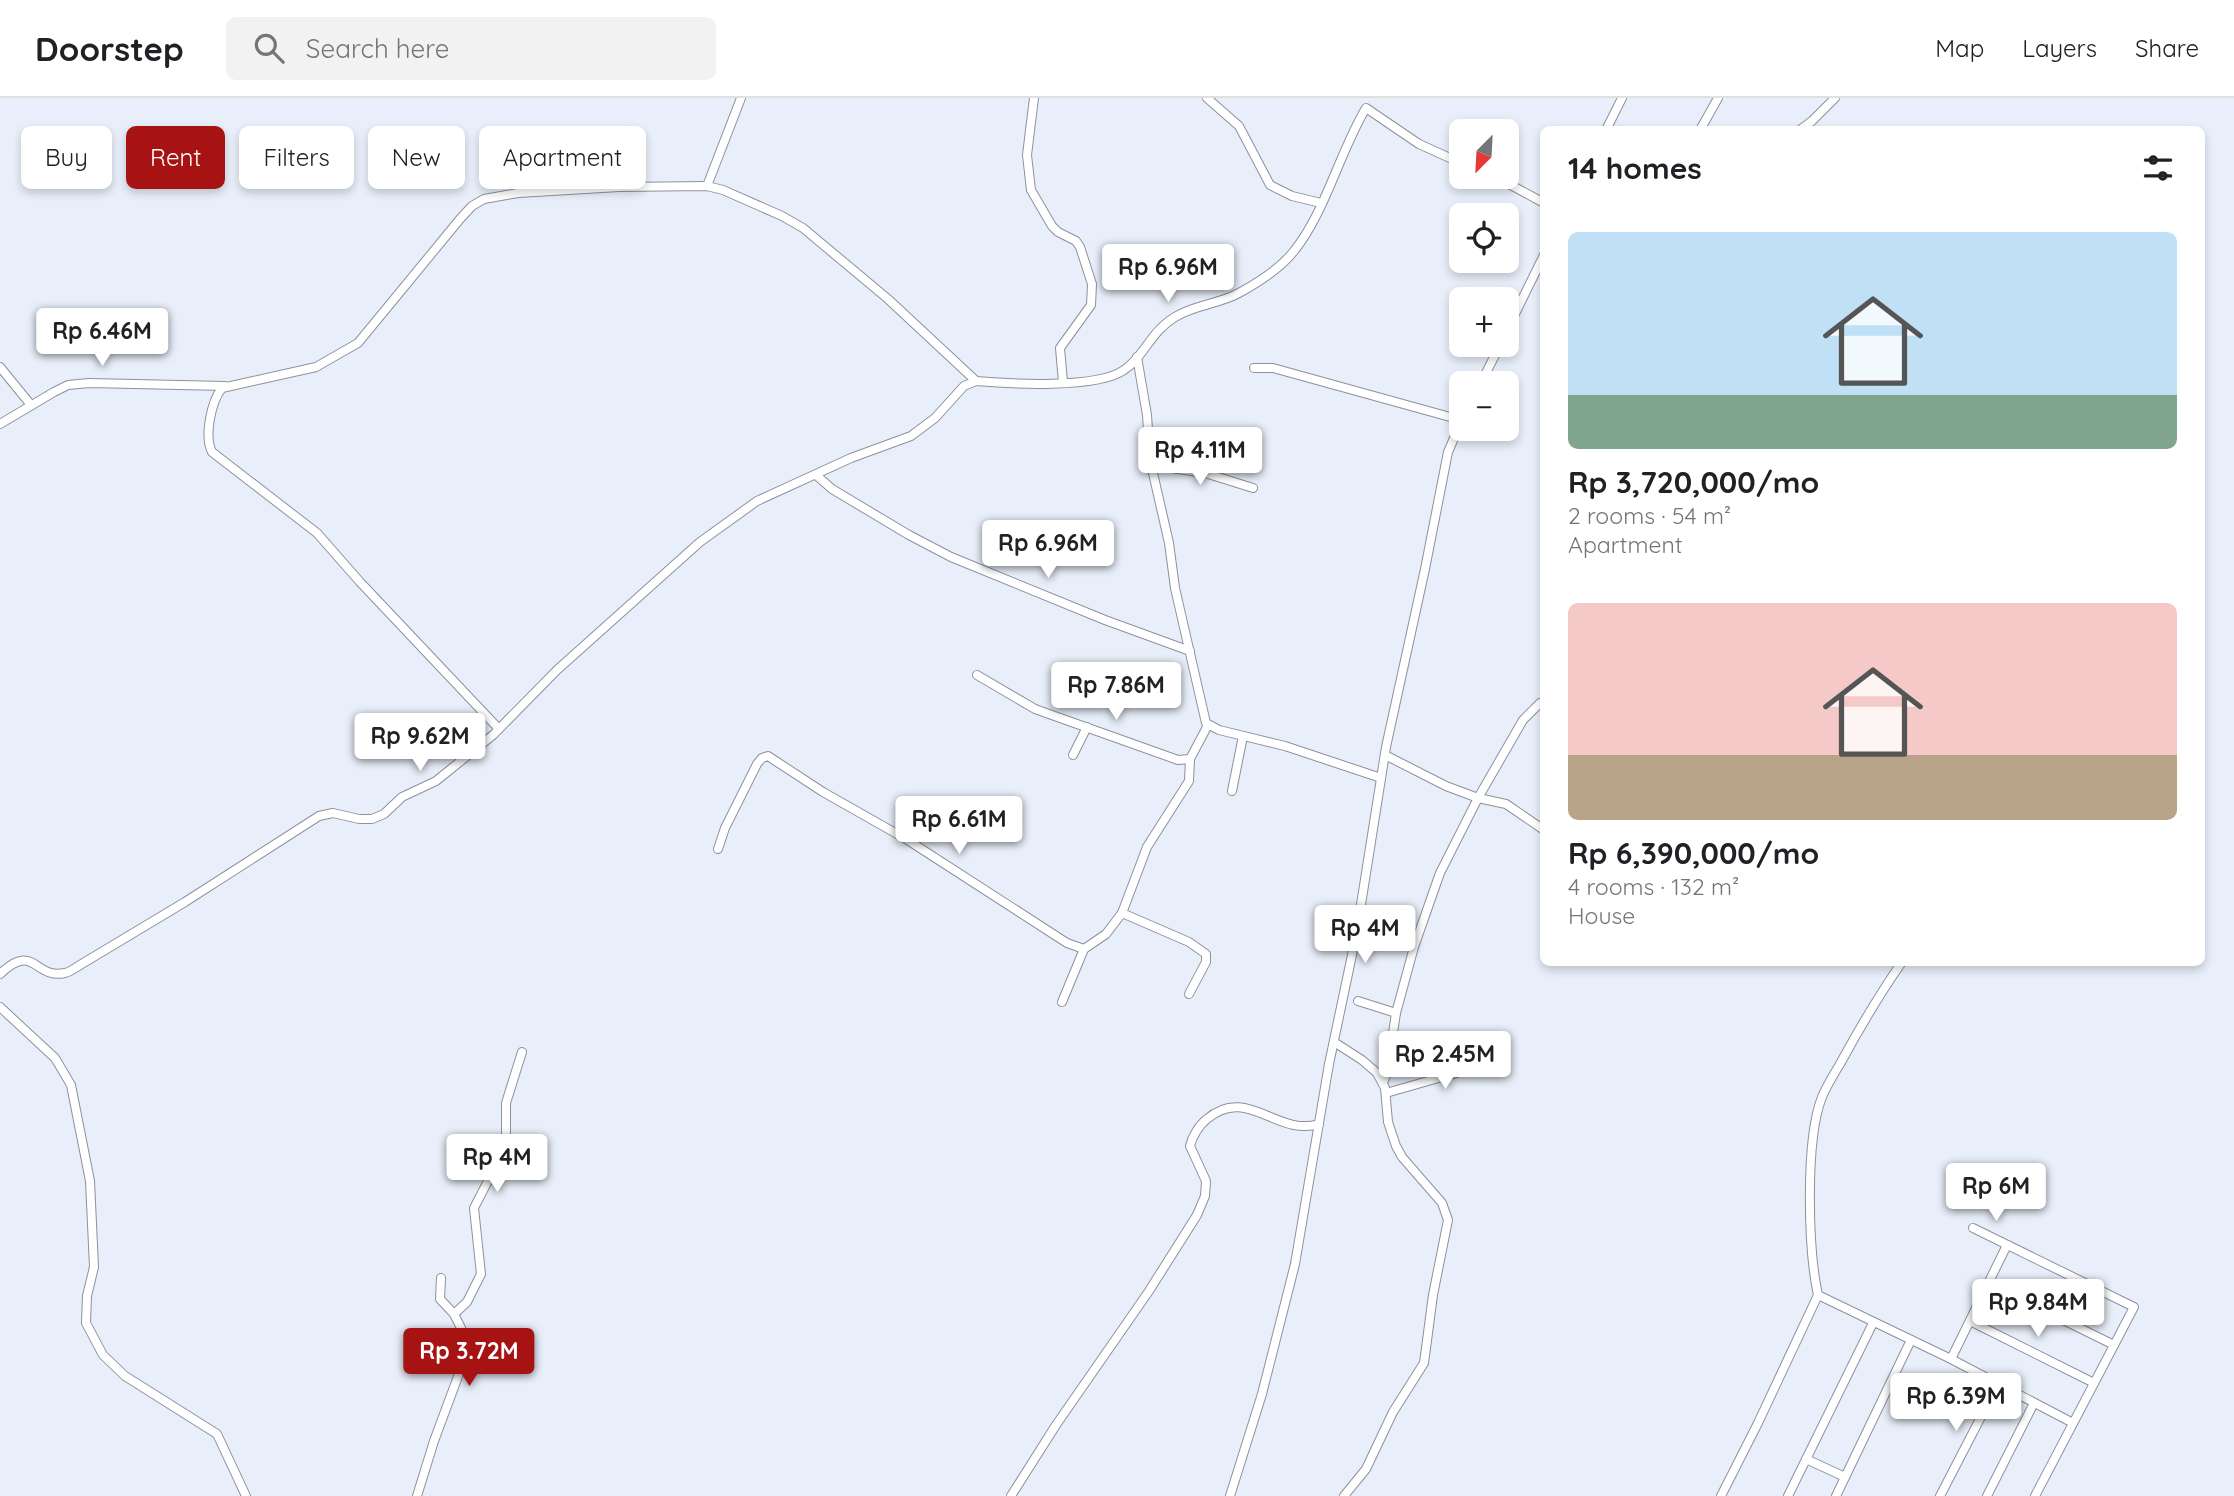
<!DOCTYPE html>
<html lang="en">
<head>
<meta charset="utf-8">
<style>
  :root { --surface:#fff; --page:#f2f2f2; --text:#202124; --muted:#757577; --line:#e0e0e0; --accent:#a71213 }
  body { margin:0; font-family:Quicksand,sans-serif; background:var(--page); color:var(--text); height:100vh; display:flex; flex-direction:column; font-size:26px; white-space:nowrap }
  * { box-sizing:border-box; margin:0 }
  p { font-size:23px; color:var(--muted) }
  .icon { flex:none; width:38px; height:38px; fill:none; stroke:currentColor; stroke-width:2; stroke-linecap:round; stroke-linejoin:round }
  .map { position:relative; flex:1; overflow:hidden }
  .side { position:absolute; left:1540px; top:28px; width:665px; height:840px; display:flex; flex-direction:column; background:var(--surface); border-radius:10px; box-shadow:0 4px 10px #0003 }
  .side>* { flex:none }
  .top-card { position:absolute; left:21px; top:28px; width:665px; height:63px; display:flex; gap:14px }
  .needle { width:46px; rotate:204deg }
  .tools { position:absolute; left:1449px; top:21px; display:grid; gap:14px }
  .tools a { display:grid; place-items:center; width:70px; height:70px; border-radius:10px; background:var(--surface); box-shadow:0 4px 10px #0003; font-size:35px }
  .price { position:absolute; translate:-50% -60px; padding:0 16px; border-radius:7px; background:#fff; color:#222; font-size:23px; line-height:46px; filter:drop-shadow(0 2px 4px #0008) }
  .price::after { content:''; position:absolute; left:50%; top:42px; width:21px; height:16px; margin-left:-10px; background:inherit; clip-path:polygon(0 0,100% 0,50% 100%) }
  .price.on { background:var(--accent); color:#fff }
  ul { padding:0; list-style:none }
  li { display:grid; align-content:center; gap:14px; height:371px; padding:0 28px }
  li span { display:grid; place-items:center; height:217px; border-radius:10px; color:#555 }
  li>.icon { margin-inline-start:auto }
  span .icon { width:126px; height:126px; fill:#fffc; stroke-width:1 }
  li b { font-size:30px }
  h2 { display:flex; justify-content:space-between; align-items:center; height:84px; padding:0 28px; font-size:30px }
  .pill { padding:0 24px; border-radius:10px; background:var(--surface); box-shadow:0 4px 10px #0003; font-size:24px; line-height:63px }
  .pill.on { background:var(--accent); color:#fff }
  header { display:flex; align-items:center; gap:42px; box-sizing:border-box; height:98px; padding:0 35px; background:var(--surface); border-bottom:2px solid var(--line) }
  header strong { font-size:33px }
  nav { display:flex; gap:38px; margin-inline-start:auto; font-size:24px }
  .search { width:490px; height:63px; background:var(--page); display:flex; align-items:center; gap:18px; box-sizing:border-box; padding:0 24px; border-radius:10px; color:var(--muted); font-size:26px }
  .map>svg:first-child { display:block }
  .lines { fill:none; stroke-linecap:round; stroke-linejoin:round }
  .street-casing { stroke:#8b929c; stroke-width:10 }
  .street { stroke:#fff; stroke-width:8 }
</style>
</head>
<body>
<header>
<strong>Doorstep</strong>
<div class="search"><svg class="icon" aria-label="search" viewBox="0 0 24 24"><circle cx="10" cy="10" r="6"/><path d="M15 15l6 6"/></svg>Search here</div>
<nav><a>Map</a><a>Layers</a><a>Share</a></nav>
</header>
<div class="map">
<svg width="2234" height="1398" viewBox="0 0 2234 1398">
  <rect width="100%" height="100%" fill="#e8effa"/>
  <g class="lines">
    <!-- street casing -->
    <g class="street-casing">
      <g id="street">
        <polyline points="1034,0 1027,57 1031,92 1052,128 1058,134 1076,143 1080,149 1092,186 1091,207 1060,250 1063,284"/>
        <polyline points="1207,0 1239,28 1270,87 1292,98 1321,105"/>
        <polyline points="1606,32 1622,0"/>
        <polyline points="1700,32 1718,0"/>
        <polyline points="1800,32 1812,23 1835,0"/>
        <polyline points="1496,79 1544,105"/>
        <polyline points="707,88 741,0"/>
        <polyline points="1507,232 1544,157"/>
        <polyline points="1137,259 1147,317 1150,362 1169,445 1175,490 1206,625 1219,632 1285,648 1381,680"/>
        <polyline points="0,269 31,307"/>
        <polyline points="1254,270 1273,270 1461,322"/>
        <polyline points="1481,285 1500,247"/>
        <polyline points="0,326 54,294 68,287 89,285 225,288"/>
        <polyline points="1152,367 1205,375 1253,390"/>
        <polyline points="816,377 832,391 909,437 951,459 1105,522 1190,553"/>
        <polyline points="977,577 1035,611 1178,662 1190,661 1208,627"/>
        <path d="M499 631 360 484 317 435 212 354C204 338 211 304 222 290L316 269 358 245 460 121 472 108 484 101 518 95 619 89 707 88 723 92 782 118 803 130 888 201 976 283"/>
        <polyline points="1073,657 1087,629"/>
        <polyline points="1385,657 1446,688 1478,700 1506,706 1544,732"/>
        <polyline points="1232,693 1243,638"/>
        <polyline points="718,751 725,730 757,666 762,660 768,658 823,694 906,741 1067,845 1084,851 1106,836 1122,815 1147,749 1189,683 1190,661"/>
        <polyline points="1122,815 1189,844 1206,856 1206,864 1189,896"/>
        <path d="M0 876C35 843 34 882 65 875 70 874 75 870 80 867L185 804 319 718 333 715 359 721H372L384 716 402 699 436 683 493 637 557 572 700 444 757 403 851 360 911 338 935 320 964 288 976 283C1010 286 1097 291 1124 272 1144 259 1150 234 1175 219 1194 207 1219 206 1239 195 1259 184 1281 170 1294 153 1325 115 1340 53 1366 10L1419 46 1461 65"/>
        <polyline points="1358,903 1396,915"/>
        <polyline points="1062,904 1084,851"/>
        <polyline points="0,909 55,960 71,987 90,1083 94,1169 87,1198 86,1225 103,1257 125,1278 217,1336 246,1398"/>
        <polyline points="1334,944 1362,962 1377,975 1385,990 1388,1024 1396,1048 1402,1059 1442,1105 1448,1122 1433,1197 1424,1265 1393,1314 1366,1371 1344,1398"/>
        <polyline points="1383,985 1387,975 1396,915 1414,849 1440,775 1478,700 1523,622 1540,605 1544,605"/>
        <polyline points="1386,995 1470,971 1499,966"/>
        <polyline points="1973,1130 2134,1209 2035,1398"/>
        <polyline points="1988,1185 2114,1247"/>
        <polyline points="1818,1197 1951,1261 2073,1325"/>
        <polyline points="454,1216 467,1204 481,1176 474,1110 503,1054 506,1039 506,1005 522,954"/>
        <polyline points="1970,1223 2094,1285"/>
        <polyline points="1951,1261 2007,1147"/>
        <polyline points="1806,1361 1845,1379"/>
        <polyline points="417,1398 434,1343 463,1265 465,1247 461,1230 454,1216 440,1201 441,1180"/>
        <path d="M1011 1398 1056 1327 1149 1193 1197 1117 1205 1098 1206 1083 1190 1048C1192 1039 1199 1027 1207 1021 1247 987 1277 1039 1319 1026"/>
        <polyline points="1230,1398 1262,1296 1295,1166 1329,966 1356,838 1386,649 1425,471 1448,354 1461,324"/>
        <path d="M1721 1398 1758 1325 1818 1197C1808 1151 1805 1042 1822 999 1827 987 1834 976 1840 966 1859 931 1879 897 1902 864"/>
        <polyline points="1788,1398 1873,1225"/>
        <polyline points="1836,1398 1911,1242"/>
        <polyline points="1940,1398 1998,1286"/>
        <polyline points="1987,1398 2034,1305"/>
      </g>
    </g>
    <!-- street -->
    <use href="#street" class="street"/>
  </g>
</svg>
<div class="tools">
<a><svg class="needle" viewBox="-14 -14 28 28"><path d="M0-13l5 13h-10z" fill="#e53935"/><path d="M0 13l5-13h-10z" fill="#757577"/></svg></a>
<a><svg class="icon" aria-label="locate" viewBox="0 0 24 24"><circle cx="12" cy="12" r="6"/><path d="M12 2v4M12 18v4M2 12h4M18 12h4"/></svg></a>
<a>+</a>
<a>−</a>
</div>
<b class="price" style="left:1168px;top:206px">Rp 6.96M</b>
<b class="price" style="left:102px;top:270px">Rp 6.46M</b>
<b class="price" style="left:1200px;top:389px">Rp 4.11M</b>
<b class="price" style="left:1048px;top:482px">Rp 6.96M</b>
<b class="price" style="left:1116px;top:624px">Rp 7.86M</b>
<b class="price" style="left:420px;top:675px">Rp 9.62M</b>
<b class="price" style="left:959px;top:758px">Rp 6.61M</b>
<b class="price" style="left:1365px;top:867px">Rp 4M</b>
<b class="price" style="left:1445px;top:993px">Rp 2.45M</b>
<b class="price" style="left:497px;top:1096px">Rp 4M</b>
<b class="price" style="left:1996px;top:1125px">Rp 6M</b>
<b class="price" style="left:2038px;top:1241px">Rp 9.84M</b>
<b class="price on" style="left:469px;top:1290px">Rp 3.72M</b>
<b class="price" style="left:1956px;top:1335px">Rp 6.39M</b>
<div class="top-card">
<a class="pill">Buy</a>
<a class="pill on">Rent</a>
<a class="pill">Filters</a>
<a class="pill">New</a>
<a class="pill">Apartment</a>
</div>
<section class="side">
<h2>14 homes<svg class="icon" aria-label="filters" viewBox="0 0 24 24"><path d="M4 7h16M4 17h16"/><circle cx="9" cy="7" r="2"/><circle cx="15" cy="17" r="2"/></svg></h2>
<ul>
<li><span style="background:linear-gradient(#bfe0f5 75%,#7fa58c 0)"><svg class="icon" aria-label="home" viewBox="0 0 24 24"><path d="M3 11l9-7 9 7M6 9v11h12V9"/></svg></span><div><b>Rp 3,720,000/mo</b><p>2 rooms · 54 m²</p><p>Apartment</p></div></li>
<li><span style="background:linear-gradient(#f6c9c9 70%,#b9a48a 0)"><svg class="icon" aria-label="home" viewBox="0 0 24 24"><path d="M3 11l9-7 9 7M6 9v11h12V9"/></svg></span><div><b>Rp 6,390,000/mo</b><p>4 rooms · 132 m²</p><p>House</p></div></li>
</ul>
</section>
</div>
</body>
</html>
